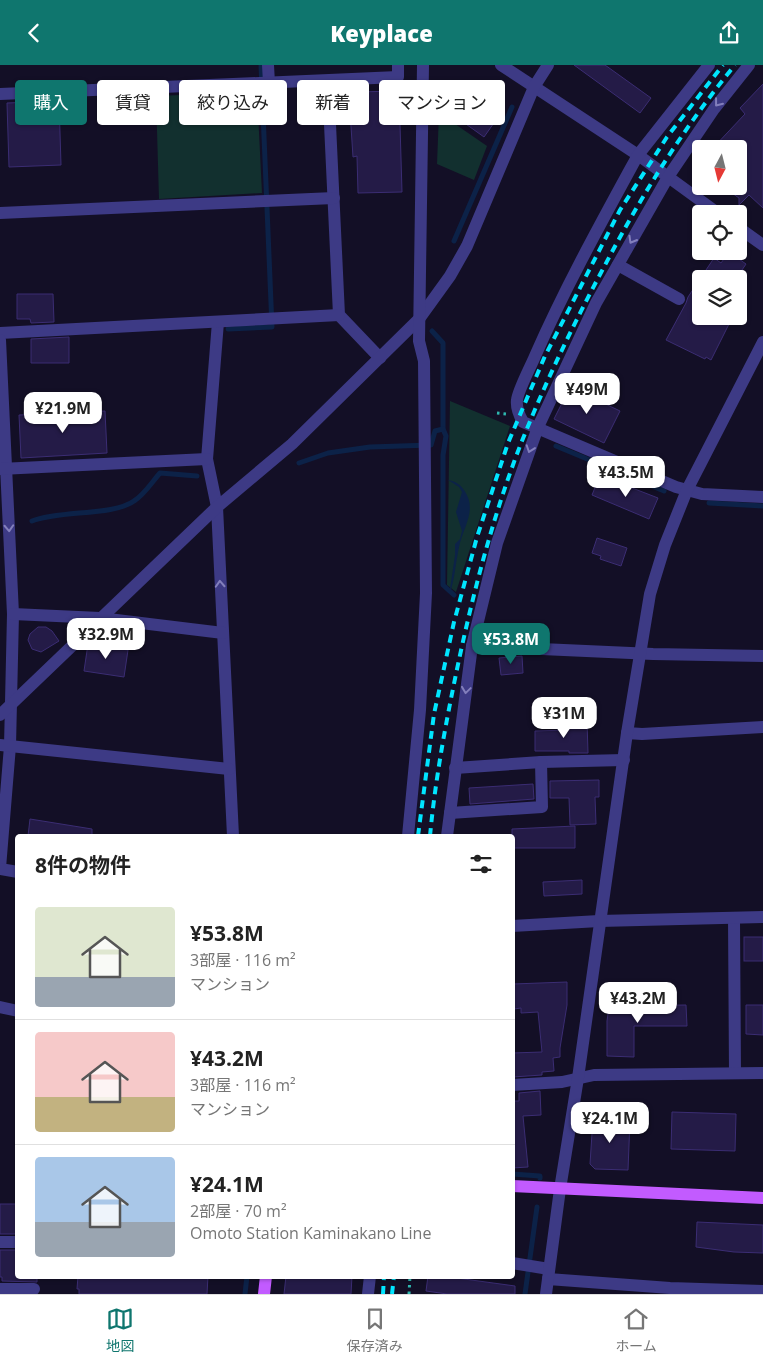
<!DOCTYPE html>
<html lang="ja">
<head>
<meta charset="utf-8">
<style>
  :root { --surface:#fff; --page:#f2f2f2; --text:#222; --muted:#767676; --line:#e0e0e0; --accent:#0f766e }
  body { margin:0; font-family:"Open Sans","Noto Sans JP",sans-serif; background:var(--page); color:var(--text); height:100vh; display:flex; flex-direction:column; font-size:19px; white-space:nowrap }
  * { box-sizing:border-box; margin:0 }
  p { font-size:16px; color:var(--muted) }
  .icon { flex:none; width:28px; height:28px; fill:none; stroke:currentColor; stroke-width:2; stroke-linecap:round; stroke-linejoin:round }
  .map { position:relative; flex:1; overflow:hidden }
  .drawer { position:absolute; left:15px; top:769px; width:500px; height:445px; display:flex; flex-direction:column; background:var(--surface); border-radius:5px; box-shadow:0 1px 4px #0004 }
  .drawer>* { flex:none }
  .hud { position:absolute; left:15px; top:15px; width:500px; height:45px; display:flex; gap:10px }
  .needle { width:32px; rotate:187deg }
  .fabs { position:absolute; left:692px; top:75px; display:grid; gap:10px }
  .fabs a { display:grid; place-items:center; width:55px; height:55px; border-radius:5px; background:var(--surface); box-shadow:0 1px 4px #0004; font-size:25px }
  .price { position:absolute; translate:-50% -42px; padding:0 11px; border-radius:10px; background:#fff; color:#222; font-size:16px; line-height:32px; filter:drop-shadow(0 1px 2px #0008) }
  .price::after { content:''; position:absolute; left:50%; top:30px; width:15px; height:11px; margin-left:-8px; background:inherit; clip-path:polygon(0 0,100% 0,50% 100%) }
  .price.selected { background:var(--accent); color:#fff }
  ul { padding:0; list-style:none }
  li { display:flex; align-items:center; gap:15px; height:125px; padding:0 20px }
  li+li { border-top:1px solid var(--line) }
  li span { display:grid; place-items:center; flex:none; width:140px; height:100px; border-radius:5px; color:#555 }
  li>.icon { margin-inline-start:auto }
  span .icon { width:60px; height:60px; fill:#fffc; stroke-width:1 }
  li b { font-size:21px }
  h2 { display:flex; justify-content:space-between; align-items:center; height:60px; padding:0 20px; font-size:21px }
  .chip { padding:0 18px; border-radius:5px; background:var(--surface); box-shadow:0 1px 4px #0004; font-size:18px; line-height:45px }
  .chip.selected { background:var(--accent); color:#fff }
  header { display:flex; justify-content:space-between; align-items:center; height:65px; padding:0 20px; background:var(--accent); color:#fff; font-size:22px; font-weight:800 }
  .tabs { display:flex; justify-content:space-around; align-items:center; height:70px; border-top:1px solid var(--line); background:var(--surface); font-size:14px; color:var(--muted) }
  .tabs a { display:grid; justify-items:center; gap:2px }
  .tabs .selected { color:var(--accent) }
  .map>svg:first-child { display:block }
  .green { fill:#12302f }
  .water { fill:#0c2248 }
  .lines { fill:none; stroke-linecap:round; stroke-linejoin:round }
  .stream { stroke:#0c2248; stroke-width:5 }
  .building { fill:#241b47; stroke:#3b2d73 }
  .path { stroke:#2fb8b0; stroke-width:3; stroke-dasharray:2.5 4; stroke-linecap:butt }
  .minor { stroke:#3d3a85; stroke-width:12 }
  .major { stroke:#c25bff; stroke-width:12 }
  .rail { stroke:#00e5ff; stroke-width:4; stroke-dasharray:8 6; stroke-linecap:butt }
  .oneway { stroke:#837fbc }
</style>
</head>
<body>
<header><svg class="icon" aria-label="back" viewBox="0 0 24 24"><path d="M15 5l-7 7 7 7"/></svg>Keyplace<svg class="icon" aria-label="share" viewBox="0 0 24 24"><path d="M12 15V3M7 8l5-5 5 5M5 13v7h14v-7"/></svg></header>
<div class="map">
<svg width="763" height="1229" viewBox="0 0 763 1229">
  <rect width="100%" height="100%" fill="#130f26"/>
  <!-- green -->
  <g class="green">
    <polygon points="257,27 262,128 159,134 156,31"/>
    <polygon points="439,48 487,81 474,115 437,99"/>
    <polygon points="450,336 510,361 456,527 447,520"/>
  </g>
  <!-- water -->
  <path class="water" d="M448 415C455 416 460 419 464 425 478 445 463 462 459 482 456 496 455 511 451 525L450 524 455 490V479L460 474 462 466 456 447 462 427 459 422Z"/>
  <g class="lines">
    <!-- stream -->
    <g class="stream">
      <polyline points="454,176 512,42"/>
      <polyline points="228,264 272,262 261,0"/>
      <polyline points="432,266 443,278 443,364 446,371 443,390 443,520 454,530"/>
      <polyline points="556,381 664,426"/>
      <polyline points="299,398 328,388 370,382 431,380 435,366 443,364"/>
      <polyline points="709,438 763,441"/>
      <path d="M32 456C60 445 113 451 134 436 144 430 152 417 160 408L197 411"/>
      <polyline points="512,1109 540,1111 540,1113"/>
      <polyline points="245,1229 247,1211"/>
      <polyline points="525,1229 537,1142"/>
    </g>
  </g>
  <!-- building -->
  <g class="building">
    <polygon points="574,0 605,0 651,33 640,48"/>
    <polygon points="763,19 763,143 749,130 739,140 739,133 722,121 739,121 739,84 712,84 745,49 740,43"/>
    <polygon points="450,22 496,55 484,72 438,39"/>
    <polygon points="399,26 402,127 358,128 357,91 353,92 349,31 357,31 357,27"/>
    <polygon points="59,36 61,100 9,102 7,38"/>
    <polygon points="729,187 746,199 736,214 701,214 701,251 718,251 730,257 711,295 706,292 705,294 666,275 686,238 688,232 714,193 721,198"/>
    <polygon points="17,229 53,229 54,257 31,258 30,254 17,254"/>
    <polygon points="69,272 69,298 31,298 31,274"/>
    <polygon points="570,322 620,346 604,378 554,354"/>
    <polygon points="105,346 107,388 21,393 19,350"/>
    <polygon points="609,414 658,433 649,454 592,430 598,415 607,419"/>
    <polygon points="597,473 627,483 621,501 600,494 601,491 592,488"/>
    <polygon points="38,562 46,562 52,566 59,576 41,587 32,584 28,575 30,569"/>
    <polygon points="88,579 128,585 124,612 84,606"/>
    <polygon points="522,591 523,608 501,610 499,593"/>
    <polygon points="568,656 587,656 588,688 569,688 569,686 535,686 535,666 568,665"/>
    <polygon points="599,715 599,732 595,732 596,759 570,760 569,733 550,733 550,716"/>
    <polygon points="533,719 534,734 470,739 469,723"/>
    <polygon points="30,754 92,764 92,771 28,771"/>
    <polygon points="575,761 575,783 512,783 512,764"/>
    <polygon points="582,815 582,829 544,831 543,817"/>
    <rect x="744" y="872" width="19" height="24"/>
    <polygon points="567,917 567,940 560,983 560,992 553,993 554,1006 542,1007 542,1010 513,1012 512,988 542,987 538,947 521,948 521,943 514,944 513,919"/>
    <polygon points="686,940 687,961 634,961 634,992 607,991 607,956 609,941"/>
    <polygon points="746,940 763,940 763,970 746,969"/>
    <polygon points="540,1026 541,1050 523,1051 528,1102 512,1103 512,1036 519,1036 519,1028"/>
    <polygon points="672,1047 736,1049 735,1086 671,1084"/>
    <polygon points="593,1053 630,1055 628,1105 595,1104 590,1099"/>
    <rect x="0" y="1139" width="18" height="30"/>
    <polygon points="697,1157 763,1160 763,1188 734,1187 696,1182"/>
    <polygon points="0,1185 18,1185 18,1211 37,1211 37,1217 2,1216 2,1212 0,1212"/>
    <polygon points="78,1211 208,1211 207,1229 79,1229 79,1224 77,1224"/>
    <polygon points="286,1211 352,1211 351,1229 284,1229"/>
    <polygon points="428,1211 442,1211 515,1221 515,1229 447,1229 426,1226"/>
  </g>
  <g class="lines">
    <!-- path -->
    <g class="path">
      <polyline points="497,348 507,349"/>
      <polyline points="409,1229 410,1211"/>
    </g>
    <!-- minor -->
    <g class="minor">
      <polyline points="268,0 269,18"/>
      <polyline points="501,0 638,90 719,149"/>
      <path d="M709 0 638 90C602 156 566 221 536 289 532 299 518 325 517 335 516 343 519 350 523 357L676 422 702 429 763 432"/>
      <polyline points="328,17 339,250 380,293"/>
      <polyline points="0,29 398,12 398,0"/>
      <polyline points="0,148 334,133"/>
      <polyline points="739,163 763,180"/>
      <polyline points="618,200 679,234"/>
      <polyline points="218,257 207,394 217,442 233,771"/>
      <polyline points="0,268 339,250"/>
      <polyline points="0,275 13,549 10,681 0,803"/>
      <polyline points="0,404 207,394"/>
      <polyline points="13,549 100,553 223,568"/>
      <polyline points="472,581 653,589 763,591"/>
      <polyline points="0,650 217,442 292,379 419,254 450,211 467,181 534,22 548,0"/>
      <polyline points="627,668 642,669 763,662"/>
      <polyline points="0,680 229,704"/>
      <polyline points="455,703 541,697 624,695"/>
      <polyline points="450,748 542,742 541,697"/>
      <polyline points="408,771 420,645 426,528 424,296 419,276 423,0"/>
      <polyline points="447,771 472,581 497,478 538,362 596,238 668,112 714,44 749,0"/>
      <polyline points="0,804 18,807"/>
      <polyline points="734,854 735,1008"/>
      <polyline points="512,861 599,856 763,852"/>
      <polyline points="0,942 18,946"/>
      <polyline points="512,1020 562,1017 594,1010 763,1008"/>
      <polyline points="0,1177 18,1177"/>
      <polyline points="512,1198 549,1204"/>
      <polyline points="548,1214 670,1223 763,1226"/>
      <polyline points="0,1224 34,1224"/>
      <polyline points="368,1229 370,1211"/>
      <polyline points="546,1229 560,1124 578,1013 627,668 650,529 665,480 687,425 763,277"/>
    </g>
    <!-- major -->
    <g class="major">
      <polyline points="512,1121 763,1133"/>
      <polyline points="264,1229 266,1211"/>
    </g>
    <!-- rail -->
    <g class="rail">
      <polyline points="418,771 434,649 454,557 477,472 508,378 545,291 620,145 667,72 723,0"/>
      <path d="M430 771C435 717 445 662 456 609 472 532 492 454 520 381 544 320 573 260 604 202 641 131 684 62 735 0"/>
      <polyline points="383,1229 384,1211"/>
      <polyline points="392,1229 394,1211"/>
    </g>
  </g>
  <!-- one-way arrows -->
  <defs><path id="oneway-chevron" d="M-2-3.5L2.5 0L-2 3.5" fill="none" stroke-width="1.6" stroke-linecap="round" stroke-linejoin="round" transform="scale(1.25)"/></defs>
  <g class="oneway">
    <use href="#oneway-chevron" transform="translate(718 38) rotate(128)"/>
    <use href="#oneway-chevron" transform="translate(632 175) rotate(120)"/>
    <use href="#oneway-chevron" transform="translate(530 384) rotate(109)"/>
    <use href="#oneway-chevron" transform="translate(9 463) rotate(87)"/>
    <use href="#oneway-chevron" transform="translate(220 519) rotate(-93)"/>
    <use href="#oneway-chevron" transform="translate(466 625) rotate(98)"/>
  </g>
</svg>
<div class="fabs">
<a><svg class="needle" viewBox="-14 -14 28 28"><path d="M0-13l5 13h-10z" fill="#e53935"/><path d="M0 13l5-13h-10z" fill="#767676"/></svg></a>
<a><svg class="icon" aria-label="locate" viewBox="0 0 24 24"><circle cx="12" cy="12" r="6"/><path d="M12 2v4M12 18v4M2 12h4M18 12h4"/></svg></a>
<a><svg class="icon" aria-label="layers" viewBox="0 0 24 24"><path d="M12 4l9 5-9 5-9-5zM3 14l9 5 9-5"/></svg></a>
</div>
<b class="price" style="left:587px;top:350px">¥49M</b>
<b class="price" style="left:63px;top:369px">¥21.9M</b>
<b class="price" style="left:626px;top:433px">¥43.5M</b>
<b class="price" style="left:106px;top:595px">¥32.9M</b>
<b class="price selected" style="left:511px;top:600px">¥53.8M</b>
<b class="price" style="left:564px;top:674px">¥31M</b>
<b class="price" style="left:638px;top:959px">¥43.2M</b>
<b class="price" style="left:610px;top:1079px">¥24.1M</b>
<div class="hud">
<a class="chip selected">購入</a>
<a class="chip">賃貸</a>
<a class="chip">絞り込み</a>
<a class="chip">新着</a>
<a class="chip">マンション</a>
</div>
<section class="drawer">
<h2>8件の物件<svg class="icon" aria-label="filters" viewBox="0 0 24 24"><path d="M4 7h16M4 17h16"/><circle cx="9" cy="7" r="2"/><circle cx="15" cy="17" r="2"/></svg></h2>
<ul>
<li><span style="background:linear-gradient(#dfe7d0 70%,#9aa5b1 0)"><svg class="icon" aria-label="home" viewBox="0 0 24 24"><path d="M3 11l9-7 9 7M6 9v11h12V9"/></svg></span><div><b>¥53.8M</b><p>3部屋 · 116 m²</p><p>マンション</p></div></li>
<li><span style="background:linear-gradient(#f6c9c9 65%,#c2b280 0)"><svg class="icon" aria-label="home" viewBox="0 0 24 24"><path d="M3 11l9-7 9 7M6 9v11h12V9"/></svg></span><div><b>¥43.2M</b><p>3部屋 · 116 m²</p><p>マンション</p></div></li>
<li><span style="background:linear-gradient(#a9c7e8 65%,#9aa5b1 0)"><svg class="icon" aria-label="home" viewBox="0 0 24 24"><path d="M3 11l9-7 9 7M6 9v11h12V9"/></svg></span><div><b>¥24.1M</b><p>2部屋 · 70 m²</p><p>Omoto Station Kaminakano Line</p></div></li>
</ul>
</section>
</div>
<nav class="tabs">
<a class="selected"><svg class="icon" aria-label="map" viewBox="0 0 24 24"><path d="M3 6l6-2 6 2 6-2v14l-6 2-6-2-6 2zM9 4v14M15 6v14"/></svg>地図</a>
<a><svg class="icon" aria-label="saved" viewBox="0 0 24 24"><path d="M7 4h10v16l-5-4-5 4z"/></svg>保存済み</a>
<a><svg class="icon" aria-label="home" viewBox="0 0 24 24"><path d="M3 11l9-7 9 7M6 9v11h12V9"/></svg>ホーム</a>
</nav>
</body>
</html>
